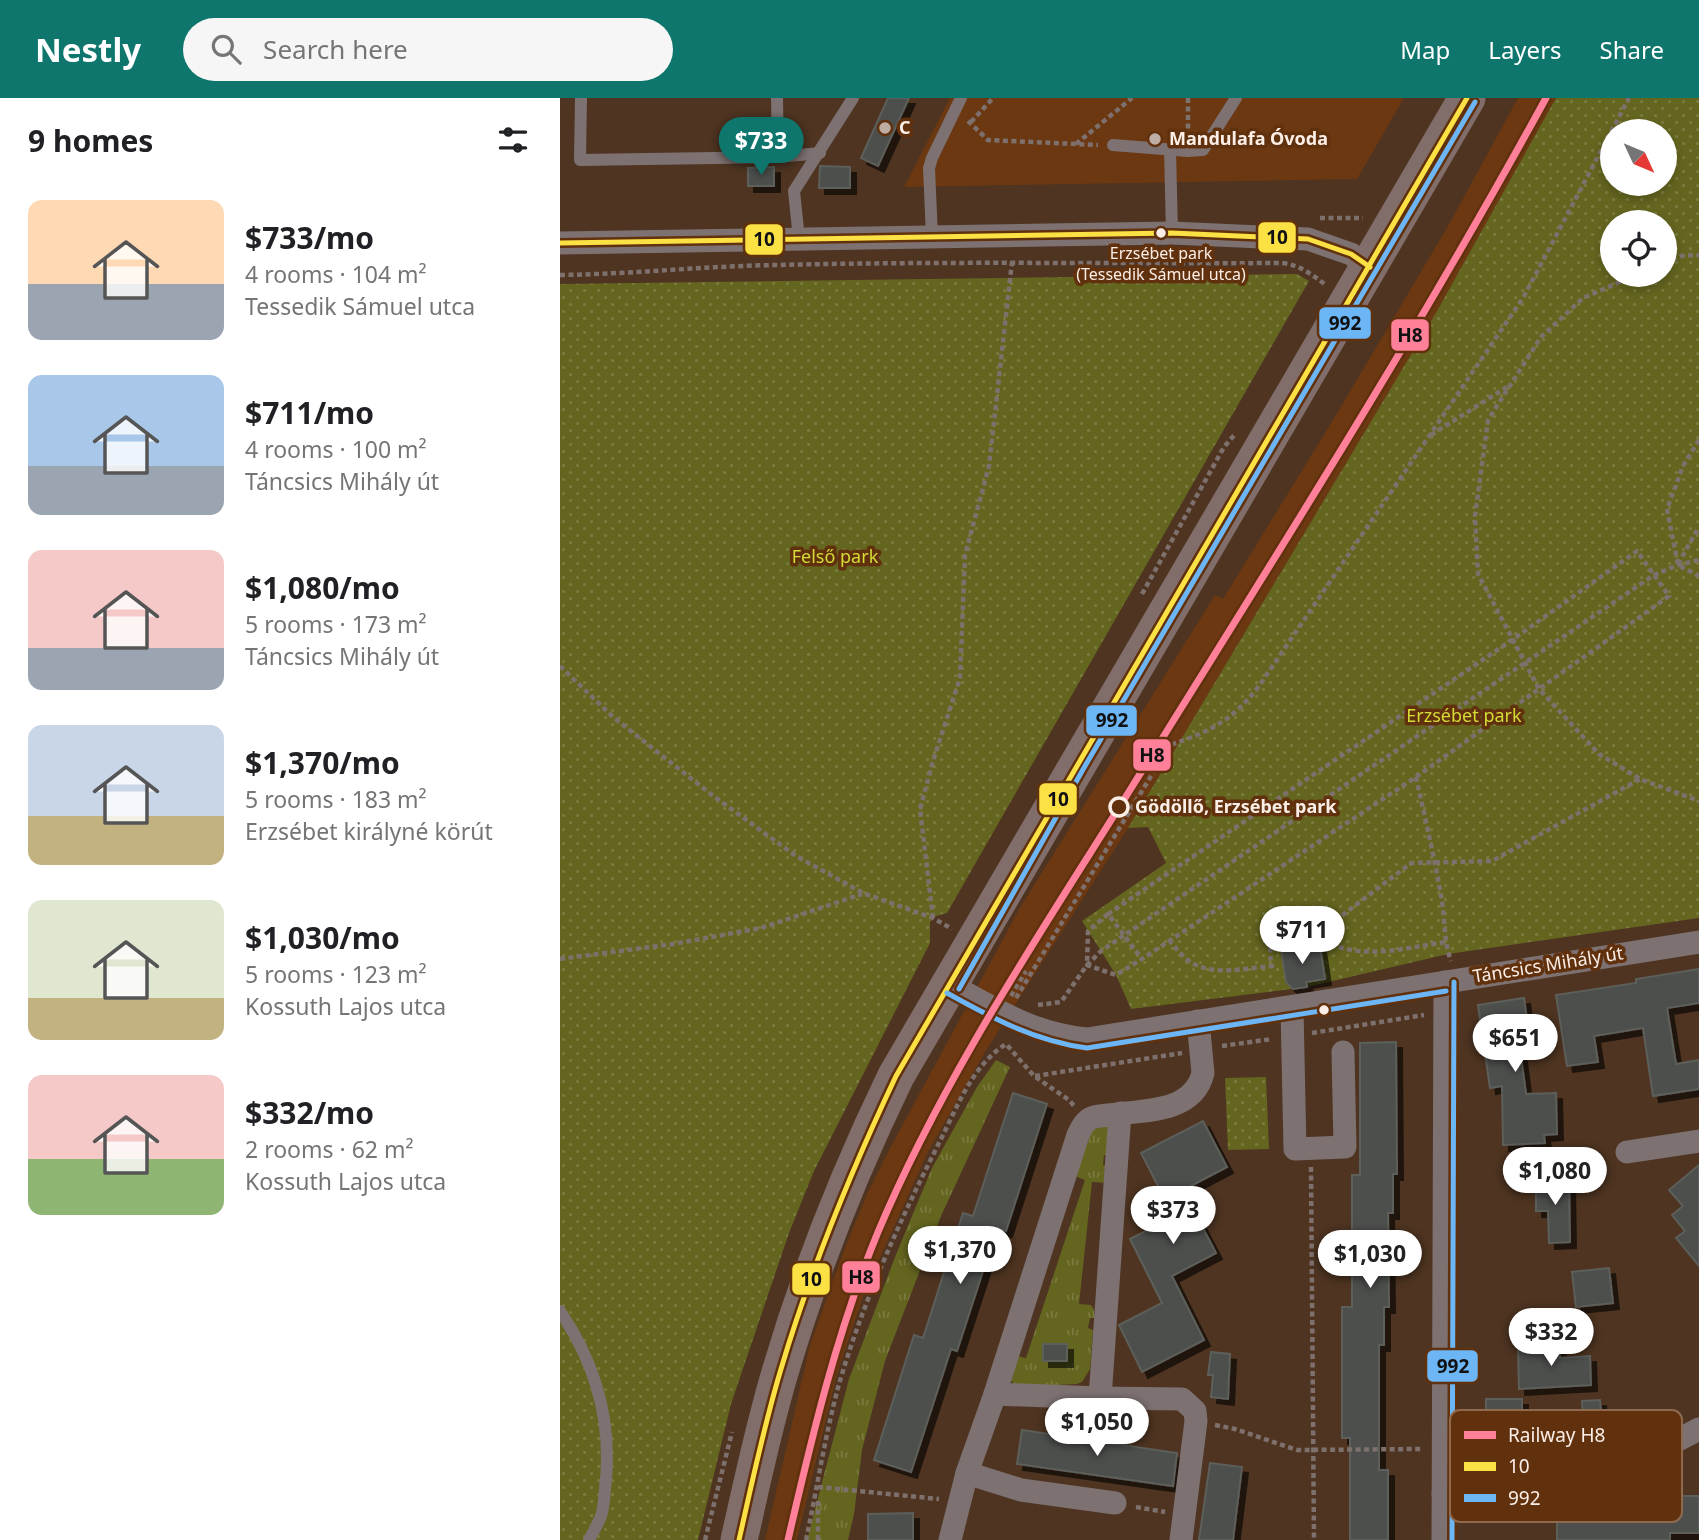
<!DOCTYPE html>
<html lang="en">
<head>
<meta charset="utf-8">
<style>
  :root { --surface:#fff; --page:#f6f6f6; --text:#202124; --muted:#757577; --accent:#0f766e }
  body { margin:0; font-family:"Noto Sans",sans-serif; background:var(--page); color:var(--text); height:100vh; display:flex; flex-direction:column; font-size:26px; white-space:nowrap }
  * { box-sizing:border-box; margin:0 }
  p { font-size:23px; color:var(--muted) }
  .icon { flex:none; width:38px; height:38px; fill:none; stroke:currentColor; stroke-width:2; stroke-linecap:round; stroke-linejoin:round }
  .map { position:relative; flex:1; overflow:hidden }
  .side { display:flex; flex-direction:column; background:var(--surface); width:560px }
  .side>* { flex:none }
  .needle { width:46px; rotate:134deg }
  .tools { position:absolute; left:1040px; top:21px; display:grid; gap:14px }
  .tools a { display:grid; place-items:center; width:77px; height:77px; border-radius:50%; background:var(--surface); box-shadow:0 4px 10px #0003; font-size:35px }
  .price { position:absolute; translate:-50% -60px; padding:0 16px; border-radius:24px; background:#fff; color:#222; font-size:23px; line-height:46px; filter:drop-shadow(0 2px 4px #0008) }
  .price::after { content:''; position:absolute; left:50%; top:42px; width:21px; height:16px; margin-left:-10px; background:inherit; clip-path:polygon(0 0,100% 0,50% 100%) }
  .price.active { background:var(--accent); color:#fff }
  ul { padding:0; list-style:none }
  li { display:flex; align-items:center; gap:21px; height:175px; padding:0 28px }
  li span { display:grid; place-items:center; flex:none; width:196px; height:140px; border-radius:14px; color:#555 }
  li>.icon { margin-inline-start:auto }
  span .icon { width:84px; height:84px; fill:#fffc; stroke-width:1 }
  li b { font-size:30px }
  h2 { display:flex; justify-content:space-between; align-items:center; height:84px; padding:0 28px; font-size:30px }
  header { display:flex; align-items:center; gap:42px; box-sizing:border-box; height:98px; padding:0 35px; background:var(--accent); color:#fff }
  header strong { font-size:33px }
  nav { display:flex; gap:38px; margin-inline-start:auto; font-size:24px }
  .search { width:490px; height:63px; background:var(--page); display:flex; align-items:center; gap:18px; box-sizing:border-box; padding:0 24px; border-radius:38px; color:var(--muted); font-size:26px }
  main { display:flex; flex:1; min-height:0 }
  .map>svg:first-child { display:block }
  .built { fill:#6b3812 }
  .grass { fill:url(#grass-tufts) }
  .park { fill:url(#park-dots); fill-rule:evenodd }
  .building { fill:#4d4f4d; stroke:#5d5e5a; stroke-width:2; filter:url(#shadow) }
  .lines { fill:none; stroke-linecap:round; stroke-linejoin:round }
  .path { stroke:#7e716d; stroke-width:4.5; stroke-dasharray:5 3.5; stroke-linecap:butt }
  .service { stroke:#7d7171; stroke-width:12 }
  .minor { stroke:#7d7171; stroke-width:23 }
  .primary { stroke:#816e6a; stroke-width:37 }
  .bus-1-casing { stroke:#61310e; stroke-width:10 }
  .bus-2-casing { stroke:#61310e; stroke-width:10 }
  .bus-1 { stroke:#fbe143; stroke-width:5 }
  .bus-2 { stroke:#6db6f5; stroke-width:5 }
  .rail-1-casing { stroke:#61310e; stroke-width:12 }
  .rail-1 { stroke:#ff8098; stroke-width:7 }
  .poi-dot { fill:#beada2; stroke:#61310e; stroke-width:2.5 }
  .bus-dot { fill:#fbeee7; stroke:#61310e; stroke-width:2.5 }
  .stop-dot { fill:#61310e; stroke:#fbeee7; stroke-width:3.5 }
  .labels { text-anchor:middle; stroke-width:7; stroke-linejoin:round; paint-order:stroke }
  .bus-label { font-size:16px; fill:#fbeee7; stroke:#61310e }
  .poi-label { font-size:18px; font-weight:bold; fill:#fbeee7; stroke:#61310e; text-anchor:start }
  .park-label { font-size:18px; fill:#d3dd35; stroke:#61310e }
  .stop-label { font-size:18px; font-weight:bold; fill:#fbeee7; stroke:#61310e; text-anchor:start }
  .street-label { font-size:18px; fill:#fbeee7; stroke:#61310e }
  .key { fill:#61310e; stroke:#8f6a4f; stroke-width:2 }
  .key-label { font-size:19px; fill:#fbeee7 }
  .line-badge { stroke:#61310e; stroke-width:2.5 }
  .pale-badge-label { font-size:19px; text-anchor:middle; font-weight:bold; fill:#111 }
</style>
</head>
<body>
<header>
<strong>Nestly</strong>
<div class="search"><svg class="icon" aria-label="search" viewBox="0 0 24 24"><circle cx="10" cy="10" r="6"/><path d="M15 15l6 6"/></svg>Search here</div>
<nav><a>Map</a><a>Layers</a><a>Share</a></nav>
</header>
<main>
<section class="side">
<h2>9 homes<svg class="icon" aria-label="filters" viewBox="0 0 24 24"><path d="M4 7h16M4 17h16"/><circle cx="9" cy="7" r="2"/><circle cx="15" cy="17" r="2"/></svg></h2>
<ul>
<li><span style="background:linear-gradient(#ffd9b3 60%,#9aa5b1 0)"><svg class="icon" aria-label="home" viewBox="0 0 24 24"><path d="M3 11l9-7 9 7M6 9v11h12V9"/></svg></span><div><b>$733/mo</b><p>4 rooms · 104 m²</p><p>Tessedik Sámuel utca</p></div></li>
<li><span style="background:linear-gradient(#a9c7e8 65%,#9aa5b1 0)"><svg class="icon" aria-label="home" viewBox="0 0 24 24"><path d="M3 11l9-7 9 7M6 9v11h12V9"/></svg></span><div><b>$711/mo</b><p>4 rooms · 100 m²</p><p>Táncsics Mihály út</p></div></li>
<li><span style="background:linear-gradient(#f6c9c9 70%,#9aa5b1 0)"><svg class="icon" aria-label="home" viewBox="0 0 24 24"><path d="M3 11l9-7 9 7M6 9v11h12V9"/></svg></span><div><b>$1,080/mo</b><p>5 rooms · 173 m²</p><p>Táncsics Mihály út</p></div></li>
<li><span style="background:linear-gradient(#c9d6e8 65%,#c2b280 0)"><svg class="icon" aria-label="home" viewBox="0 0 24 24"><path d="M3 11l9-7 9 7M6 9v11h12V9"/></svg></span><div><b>$1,370/mo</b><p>5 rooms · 183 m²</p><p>Erzsébet királyné körút</p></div></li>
<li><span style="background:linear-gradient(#dfe7d0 70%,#c2b280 0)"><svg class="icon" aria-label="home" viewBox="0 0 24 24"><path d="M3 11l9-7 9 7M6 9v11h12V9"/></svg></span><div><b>$1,030/mo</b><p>5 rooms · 123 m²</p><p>Kossuth Lajos utca</p></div></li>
<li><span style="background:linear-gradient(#f6c9c9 60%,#8fb573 0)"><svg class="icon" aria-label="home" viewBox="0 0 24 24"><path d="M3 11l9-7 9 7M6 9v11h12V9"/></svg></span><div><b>$332/mo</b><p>2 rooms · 62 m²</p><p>Kossuth Lajos utca</p></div></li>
</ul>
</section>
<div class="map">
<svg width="1139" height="1442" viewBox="0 0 1139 1442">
  <defs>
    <pattern id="grass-tufts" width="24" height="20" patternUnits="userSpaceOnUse" patternTransform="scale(1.75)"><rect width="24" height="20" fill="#64651f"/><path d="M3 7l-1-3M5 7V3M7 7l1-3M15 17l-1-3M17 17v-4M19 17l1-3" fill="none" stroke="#7b7b40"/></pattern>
    <pattern id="park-dots" width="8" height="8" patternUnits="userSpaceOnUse" patternTransform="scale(1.75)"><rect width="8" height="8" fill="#64651f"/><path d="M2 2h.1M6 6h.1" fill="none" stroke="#7b7b40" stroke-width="1.8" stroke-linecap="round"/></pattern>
    <filter id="shadow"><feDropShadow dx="6" dy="6" stdDeviation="0" flood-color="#0009"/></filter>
  </defs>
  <rect width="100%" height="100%" fill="#4e3421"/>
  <!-- built -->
  <g class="built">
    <polygon points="390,0 844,0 797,81 344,89"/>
    <polygon points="958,0 996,0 877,213 568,730 425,954 368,1054 305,1193 277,1276 237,1442 205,1442 250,1247 283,1155 307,1096 329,1052 461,808 655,497 663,501 773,322 888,128"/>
  </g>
  <!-- grass -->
  <g class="grass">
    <polygon points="436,962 450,969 381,1118 325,1263 302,1352 294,1416 288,1442 247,1442 289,1281 335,1159 372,1070 417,989"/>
    <polygon points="543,1028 548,1029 549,1058 544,1057 543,1067 548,1068 547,1085 532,1084 519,1206 531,1207 534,1212 534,1220 530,1220 528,1230 533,1232 530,1271 522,1284 517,1286 458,1289 449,1281 457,1258 466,1260 525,1082 515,1078 532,1032"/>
  </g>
  <!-- park -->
  <g class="park">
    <path d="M996 0H1139V820L888 856 747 889 571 911 556 877 522 823 606 765 588 729 568 730 877 213ZM1052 33H1104V86H1052ZM1052 124H1104V177H1052Z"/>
    <polygon points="737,176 749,183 387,815 376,818 370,824 370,845 254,1073 229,1135 171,1306 138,1442 0,1442 0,186"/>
    <polygon points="706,979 709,1051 668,1052 665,980"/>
  </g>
  <!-- building -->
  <g class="building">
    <polygon points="328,0 349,0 318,68 301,60"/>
    <polygon points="260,68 290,69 290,90 259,90"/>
    <polygon points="214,69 214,88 188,88 188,70"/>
    <polygon points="740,845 740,851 760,848 765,881 746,884 747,889 733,891 726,884 721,851"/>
    <polygon points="1139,871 1139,905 1107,910 1116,966 1139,962 1139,991 1093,998 1083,930 1034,938 1038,964 1007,968 996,897 1076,885 1076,881"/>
    <polygon points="964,900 970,943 959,944 966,996 996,995 997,1036 984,1037 985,1045 943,1047 942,988 930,990 918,907"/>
    <polygon points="836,944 837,1076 833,1076 833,1115 828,1115 829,1209 824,1209 824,1247 819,1247 819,1372 828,1372 828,1442 790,1442 790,1340 782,1340 782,1209 792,1209 792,1077 800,1077 800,945"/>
    <polygon points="453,995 487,1006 446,1133 437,1130 397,1253 391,1251 351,1374 314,1362 354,1237 363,1240 403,1115 413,1118"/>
    <polygon points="643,1023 667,1069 623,1092 656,1155 612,1178 644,1242 582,1274 559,1227 602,1205 570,1141 614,1119 581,1055"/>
    <polygon points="1139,1067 1139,1168 1116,1140 1125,1133 1112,1117 1123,1108 1109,1092"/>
    <polygon points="976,1080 1009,1080 1010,1144 989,1145 988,1113 976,1113"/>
    <polygon points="1049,1170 1053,1205 1016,1209 1012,1174"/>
    <rect x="483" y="1246" width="24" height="17"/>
    <polygon points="999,1246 1000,1260 1030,1258 1031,1287 959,1291 958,1248"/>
    <polygon points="651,1254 670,1256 668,1301 651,1299 653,1277 648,1277"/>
    <polygon points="926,1301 962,1301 962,1345 946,1345 946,1350 926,1350"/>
    <polygon points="1040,1302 1042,1323 1023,1324 1022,1303"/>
    <polygon points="462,1332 617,1355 613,1388 457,1366"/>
    <polygon points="650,1365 682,1369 673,1442 639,1442"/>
    <polygon points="1109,1398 1139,1398 1139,1435 1110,1435 1110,1442 997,1442 997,1415 1109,1416"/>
    <polygon points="353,1415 353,1442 308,1442 308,1416"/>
  </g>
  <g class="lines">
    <!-- path -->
    <g class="path">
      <polyline points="628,0 628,38"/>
      <polyline points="408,23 428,42 538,47"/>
      <polyline points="411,24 433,0"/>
      <polyline points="516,46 572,0"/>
      <polyline points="760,120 803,120"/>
      <polyline points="1104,165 1120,158 1139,157"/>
      <path d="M0 177C73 176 145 168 217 167 386 163 554 166 722 165 740 167 751 176 766 187"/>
      <polyline points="1076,177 1023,200 981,239 928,322 915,418 918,476 979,591 1039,656 1080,681 1139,703"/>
      <polyline points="871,337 947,289"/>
      <polyline points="1139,342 1123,368 1107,411 1118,467 1139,478"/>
      <polyline points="1118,466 1139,429"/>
      <polyline points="582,496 664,349 676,335"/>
      <polyline points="0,568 53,619 152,697 236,758 303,795 373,820 392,831"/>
      <path d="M856 679C865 720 875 762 882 803 885 824 884 844 891 863"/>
      <polyline points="548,816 528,833 527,867 556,877 582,861 856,679 1109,498 1077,453 952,542 548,816 582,861"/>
      <polyline points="373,820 360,711 373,663 400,580 405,457 429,368 452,164"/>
      <polyline points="755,838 851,765 932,763 1080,681"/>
      <path d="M609 842C615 849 621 857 629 863 652 879 686 870 712 868 704 836 723 837 748 831 789 867 837 851 886 844"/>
      <polyline points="0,861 113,846 201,830 302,796"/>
      <polyline points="451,898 466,873"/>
      <path d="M456 900 610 647C651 633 672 623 699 588L963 200 1069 0"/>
      <polyline points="478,907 501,904 527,867 541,853 1094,477 1118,467 1139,462"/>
      <polyline points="752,935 864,917"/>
      <polyline points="662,948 712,941"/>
      <polyline points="475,978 622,955"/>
      <polyline points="751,1069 754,1442"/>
      <polyline points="655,1327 675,1331 737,1352 862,1351"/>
      <polyline points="258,1389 379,1401"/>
      <polyline points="576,1409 605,1414"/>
      <polyline points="145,1442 172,1334"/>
      <path d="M246 1442C257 1391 265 1337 279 1286 304 1201 341 1120 381 1041 398 1007 413 967 446 946L474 978 509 1002 515 1009"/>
      <polyline points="258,1442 258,1400"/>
    </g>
    <!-- service -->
    <g class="service">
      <polyline points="21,0 20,62 218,59 260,55"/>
      <polyline points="217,0 218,59"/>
      <polyline points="553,47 628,53 643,52 676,0"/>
      <polyline points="610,52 612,135"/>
      <polyline points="372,139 369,70 372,60 401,0"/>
      <polyline points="239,141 234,93 293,0"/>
      <path d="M0 1213C36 1266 53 1326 45 1391 44 1400 44 1410 41 1418 38 1426 33 1434 29 1442"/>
    </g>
    <!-- minor -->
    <g class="minor">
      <polyline points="0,145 612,135 748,141 791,156 810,169"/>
      <path d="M391 887C437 912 473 936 527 941L1139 844"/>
      <polyline points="732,910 735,1051 785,1049 783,954"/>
      <path d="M560 1015 540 1300 435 1296 518 1037C520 1033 523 1026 527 1023 532 1018 541 1018 548 1017 582 1012 633 1016 643 975L638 923"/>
      <polyline points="1067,1054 1139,1043"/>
      <polyline points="540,1300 622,1301 635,1313 636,1323 621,1442"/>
      <polyline points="407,1375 461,1392 555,1405"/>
      <polyline points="883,1395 1027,1386 1040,1383 1139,1331"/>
      <polyline points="390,1442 407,1375 435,1296"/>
      <polyline points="883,1442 885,884"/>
    </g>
    <!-- primary -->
    <path class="primary" d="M179 1442C192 1385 204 1327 221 1271 251 1170 290 1073 336 978L907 0"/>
    <!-- bus-1 casing -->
    <g class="bus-1-casing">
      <g id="bus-1">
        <polyline points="0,145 612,135 748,141 791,156 810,169"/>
        <path d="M179 1442C192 1385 204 1327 221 1271 251 1170 291 1073 336 978L907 0"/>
      </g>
    </g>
    <!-- bus-2 casing -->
    <g class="bus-2-casing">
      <g id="bus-2">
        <polyline points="399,891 525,668 915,4"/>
        <path d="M387 895C432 920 475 943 527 950L886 893"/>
        <polyline points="892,1442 894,884"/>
      </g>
    </g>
    <!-- bus-1 -->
    <use href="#bus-1" class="bus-1"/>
    <!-- bus-2 -->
    <use href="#bus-2" class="bus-2"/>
    <!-- rail-1 casing -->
    <g class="rail-1-casing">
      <path id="rail-1" d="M228 1442C252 1338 277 1233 318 1134 385 975 484 830 575 684 716 458 858 234 986 0"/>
    </g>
    <!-- rail-1 -->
    <use href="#rail-1" class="rail-1"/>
  </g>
  <!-- markers -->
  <g class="poi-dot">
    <circle cx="325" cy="30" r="7"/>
    <circle cx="595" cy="41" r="7"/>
  </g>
  <g class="bus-dot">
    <circle cx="601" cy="135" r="6"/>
    <circle cx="764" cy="912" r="6"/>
  </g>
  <circle class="stop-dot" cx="559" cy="709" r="9"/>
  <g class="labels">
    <!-- bus labels -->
    <g class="bus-label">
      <text x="601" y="161">Erzsébet park<tspan x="601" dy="21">(Tessedik Sámuel utca)</tspan></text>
    </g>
    <!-- poi labels -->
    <g class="poi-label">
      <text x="339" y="36">C</text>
      <text x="609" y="47">Mandulafa Óvoda</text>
    </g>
    <!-- park labels -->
    <g class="park-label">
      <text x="275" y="465">Felső park</text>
      <text x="904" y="624">Erzsébet park</text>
    </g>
    <!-- stop labels -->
    <g class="stop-label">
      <text x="575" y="715">Gödöllő, Erzsébet park</text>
    </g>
    <!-- street labels -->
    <g class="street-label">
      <text transform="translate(988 867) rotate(-9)" y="6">Táncsics Mihály út</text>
    </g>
  </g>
  <!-- legend -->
  <rect x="890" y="1312" width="232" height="112" rx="10" class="key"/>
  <rect x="904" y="1333" width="32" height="8" fill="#ff8098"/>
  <rect x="904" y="1364" width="32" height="9" fill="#fbe143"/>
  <rect x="904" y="1396" width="32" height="8" fill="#6db6f5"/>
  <g class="key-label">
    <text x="948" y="1344">Railway H8</text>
    <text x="948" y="1375">10</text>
    <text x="948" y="1407">992</text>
  </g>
  <g class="line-badge">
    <rect x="697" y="123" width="40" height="33" rx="7" fill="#fbe143"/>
    <rect x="184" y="125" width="40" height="33" rx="7" fill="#fbe143"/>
    <rect x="758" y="208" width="54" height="34" rx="7" fill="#6db6f5"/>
    <rect x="830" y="220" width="40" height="34" rx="7" fill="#ff8098"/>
    <rect x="525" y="606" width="53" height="33" rx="7" fill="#6db6f5"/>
    <rect x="572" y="640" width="40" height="34" rx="7" fill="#ff8098"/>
    <rect x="478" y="684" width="40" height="34" rx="7" fill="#fbe143"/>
    <rect x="281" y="1162" width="40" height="34" rx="7" fill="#ff8098"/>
    <rect x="231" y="1164" width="40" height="34" rx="7" fill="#fbe143"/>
    <rect x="866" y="1251" width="53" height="34" rx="7" fill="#6db6f5"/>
  </g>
  <g class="pale-badge-label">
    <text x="717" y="146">10</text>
    <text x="204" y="148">10</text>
    <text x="785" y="232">992</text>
    <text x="850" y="244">H8</text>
    <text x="552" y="629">992</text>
    <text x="592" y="664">H8</text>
    <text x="498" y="708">10</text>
    <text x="301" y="1186">H8</text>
    <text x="251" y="1188">10</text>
    <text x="893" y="1275">992</text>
  </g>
</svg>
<div class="tools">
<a><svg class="needle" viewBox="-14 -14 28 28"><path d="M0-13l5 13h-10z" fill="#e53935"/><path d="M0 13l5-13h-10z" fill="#757577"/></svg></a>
<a><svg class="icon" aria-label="locate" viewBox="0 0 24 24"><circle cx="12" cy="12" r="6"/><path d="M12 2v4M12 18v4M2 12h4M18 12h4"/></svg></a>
</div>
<b class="price active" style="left:201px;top:79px">$733</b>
<b class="price" style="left:742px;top:868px">$711</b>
<b class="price" style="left:955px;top:976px">$651</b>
<b class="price" style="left:995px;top:1109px">$1,080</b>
<b class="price" style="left:613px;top:1148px">$373</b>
<b class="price" style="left:400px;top:1188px">$1,370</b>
<b class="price" style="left:810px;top:1192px">$1,030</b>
<b class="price" style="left:991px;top:1270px">$332</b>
<b class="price" style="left:537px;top:1360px">$1,050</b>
</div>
</main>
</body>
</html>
